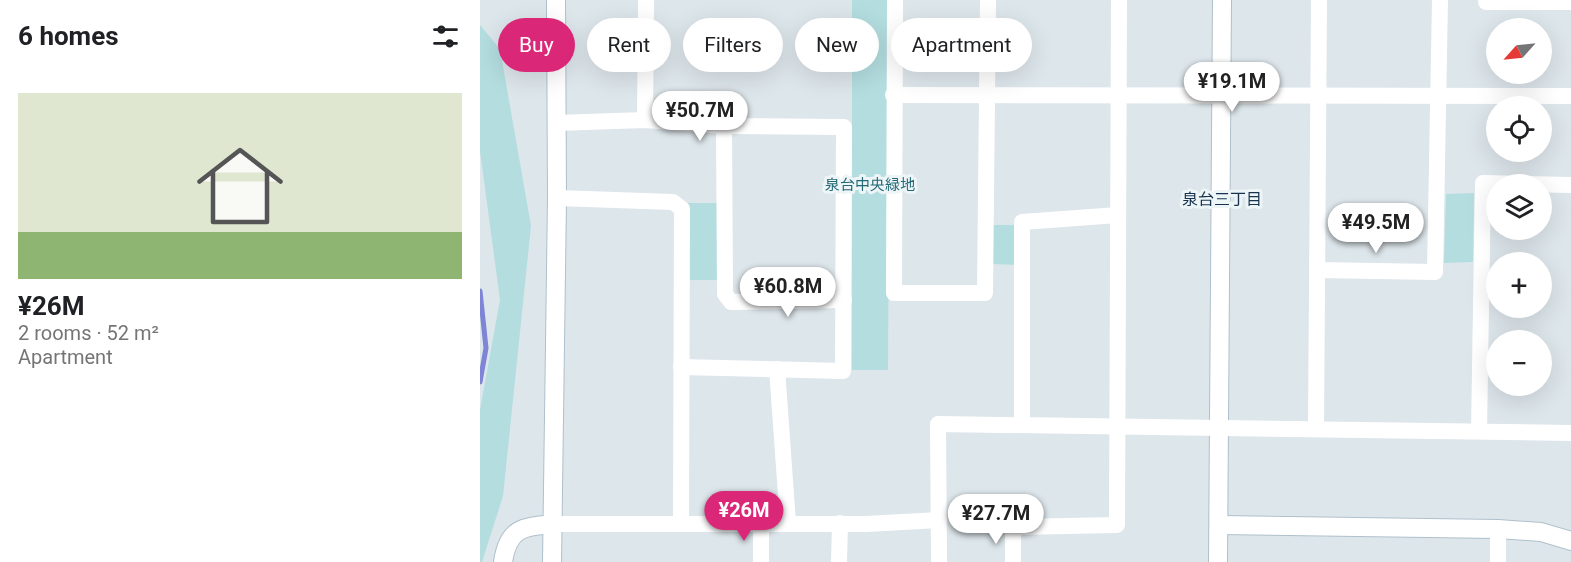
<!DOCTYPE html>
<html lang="en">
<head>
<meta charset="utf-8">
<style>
  :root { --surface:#fff; --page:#f2f2f2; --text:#202124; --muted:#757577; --line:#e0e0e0; --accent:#db2777 }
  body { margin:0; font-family:Roboto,"Noto Sans JP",sans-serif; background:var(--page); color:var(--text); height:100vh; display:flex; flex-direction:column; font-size:22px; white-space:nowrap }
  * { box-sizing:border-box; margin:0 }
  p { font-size:20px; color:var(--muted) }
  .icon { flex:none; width:33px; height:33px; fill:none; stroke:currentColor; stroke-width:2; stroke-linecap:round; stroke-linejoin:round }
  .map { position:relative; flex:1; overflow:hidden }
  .panel { display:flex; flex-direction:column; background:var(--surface); width:480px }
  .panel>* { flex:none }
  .banner { position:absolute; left:18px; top:18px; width:570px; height:54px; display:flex; gap:12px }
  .needle { width:39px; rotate:243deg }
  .fabs { position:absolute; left:1006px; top:18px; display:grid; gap:12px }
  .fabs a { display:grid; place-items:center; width:66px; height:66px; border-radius:50%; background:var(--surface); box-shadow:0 6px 24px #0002; font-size:30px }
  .price { position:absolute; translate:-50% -51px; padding:0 14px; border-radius:21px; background:#fff; color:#222; font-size:20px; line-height:39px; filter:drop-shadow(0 2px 3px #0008) }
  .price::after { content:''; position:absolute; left:50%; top:36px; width:18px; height:14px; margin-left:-9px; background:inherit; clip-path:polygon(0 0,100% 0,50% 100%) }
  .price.active { background:var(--accent); color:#fff }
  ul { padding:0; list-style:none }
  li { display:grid; align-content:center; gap:12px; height:318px; padding:0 18px }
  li+li { border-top:2px solid var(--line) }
  li span { display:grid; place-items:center; height:186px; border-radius:0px; color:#555 }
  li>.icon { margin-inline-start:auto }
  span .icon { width:108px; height:108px; fill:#fffc; stroke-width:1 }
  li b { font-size:26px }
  h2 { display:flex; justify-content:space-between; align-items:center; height:72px; padding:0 18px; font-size:26px }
  .pill { padding:0 21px; border-radius:27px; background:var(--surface); box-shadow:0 6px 24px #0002; font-size:21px; line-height:54px }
  .pill.active { background:var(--accent); color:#fff }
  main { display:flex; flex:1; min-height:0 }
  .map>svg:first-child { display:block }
  .green { fill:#b3dddf }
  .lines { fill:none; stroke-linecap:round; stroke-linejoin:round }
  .stream { stroke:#7e85d6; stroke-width:5 }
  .secondary-casing { stroke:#afc0cb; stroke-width:20 }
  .street { stroke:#fff; stroke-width:16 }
  .secondary { stroke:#fff; stroke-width:18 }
  .labels { text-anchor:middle; stroke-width:6; stroke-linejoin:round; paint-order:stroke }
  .park-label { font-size:15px; fill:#246976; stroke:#edf5f7 }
  .neighbourhood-label { font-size:16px; fill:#18324f; stroke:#edf5f7 }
</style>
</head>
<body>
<main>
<section class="panel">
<h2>6 homes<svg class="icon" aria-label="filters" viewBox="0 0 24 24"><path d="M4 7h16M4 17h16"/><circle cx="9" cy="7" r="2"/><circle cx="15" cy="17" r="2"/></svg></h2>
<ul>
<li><span style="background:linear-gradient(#dfe7d0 75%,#8fb573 0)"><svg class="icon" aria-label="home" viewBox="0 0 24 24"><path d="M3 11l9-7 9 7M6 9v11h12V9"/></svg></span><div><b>¥26M</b><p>2 rooms · 52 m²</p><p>Apartment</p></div></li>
</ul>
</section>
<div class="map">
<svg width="1091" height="562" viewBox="0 0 1091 562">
  <rect width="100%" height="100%" fill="#dde6eb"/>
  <!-- green -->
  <g class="green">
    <polygon points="372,0 410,0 408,370 372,370"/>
    <polygon points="0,25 20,49 51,226 23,496 2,562 0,562 0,410 20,300 0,151"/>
    <polygon points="994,193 993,262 964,263 966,194"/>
    <rect x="205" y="203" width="32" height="77"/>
    <polygon points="513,225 539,225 539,265 513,264"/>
  </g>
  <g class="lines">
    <!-- stream -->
    <polyline class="stream" points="0,291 6,348 0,382"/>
    <!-- secondary casing -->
    <g class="secondary-casing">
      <g id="secondary">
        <polyline points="740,525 1018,529 1061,532 1091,541"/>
        <path d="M23 562C28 528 42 527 73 524"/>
        <polyline points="72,562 77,198 76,0"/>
        <polyline points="738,562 742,0"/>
      </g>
    </g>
    <!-- street -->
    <g class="street">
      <polyline points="415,0 414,293 505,293 508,0"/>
      <polyline points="1006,0 1006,2 1091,2"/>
      <polyline points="413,95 1091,96"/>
      <polyline points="165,120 166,0"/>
      <polyline points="76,123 165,120 244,126 364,127 363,371 201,367"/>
      <polyline points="244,126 245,294 251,302 364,300"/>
      <polyline points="77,198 193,202 202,209 201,524"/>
      <polyline points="837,270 955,272 960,0"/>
      <polyline points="297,369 308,523"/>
      <polyline points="542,425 542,222 638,215"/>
      <polyline points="836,429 839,0"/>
      <polyline points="999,431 1003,183 1091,185"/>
      <polyline points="73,524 386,524 459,520"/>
      <polyline points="1018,529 1018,562"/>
      <polyline points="281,562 281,523"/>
      <polyline points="359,562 360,523"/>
      <polyline points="459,562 458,424 1091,433"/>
      <polyline points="533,562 533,527 637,525 639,0"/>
    </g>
    <!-- secondary -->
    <use href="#secondary" class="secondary"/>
  </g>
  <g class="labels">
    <!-- park labels -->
    <g class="park-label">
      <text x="390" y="190">泉台中央緑地</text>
    </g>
    <!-- neighbourhood labels -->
    <g class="neighbourhood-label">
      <text x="742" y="205">泉台三丁目</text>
    </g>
  </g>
</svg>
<div class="fabs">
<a><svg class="needle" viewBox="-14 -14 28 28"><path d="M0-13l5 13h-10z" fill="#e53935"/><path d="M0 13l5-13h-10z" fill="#757577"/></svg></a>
<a><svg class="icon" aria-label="locate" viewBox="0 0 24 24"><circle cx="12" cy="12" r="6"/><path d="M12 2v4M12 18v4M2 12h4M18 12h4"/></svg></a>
<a><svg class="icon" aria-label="layers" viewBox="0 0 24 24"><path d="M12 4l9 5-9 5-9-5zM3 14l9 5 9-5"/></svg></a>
<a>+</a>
<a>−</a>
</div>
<b class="price" style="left:752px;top:113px">¥19.1M</b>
<b class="price" style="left:220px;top:142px">¥50.7M</b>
<b class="price" style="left:896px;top:254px">¥49.5M</b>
<b class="price" style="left:308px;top:318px">¥60.8M</b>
<b class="price active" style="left:264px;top:542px">¥26M</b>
<b class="price" style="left:516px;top:545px">¥27.7M</b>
<div class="banner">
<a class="pill active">Buy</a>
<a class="pill">Rent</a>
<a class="pill">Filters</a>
<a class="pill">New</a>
<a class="pill">Apartment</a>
</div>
</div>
</main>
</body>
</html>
